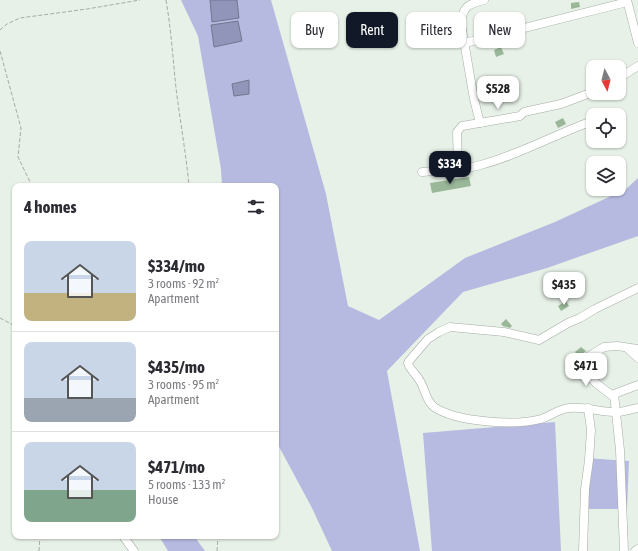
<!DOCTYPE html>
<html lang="en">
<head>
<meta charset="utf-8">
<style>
  :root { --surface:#fff; --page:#f7f7f7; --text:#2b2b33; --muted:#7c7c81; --line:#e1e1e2; --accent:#111827 }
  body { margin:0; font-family:"Asap Condensed",sans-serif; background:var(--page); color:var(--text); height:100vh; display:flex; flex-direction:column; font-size:15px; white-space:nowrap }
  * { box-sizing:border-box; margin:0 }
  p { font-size:13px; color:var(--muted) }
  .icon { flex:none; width:22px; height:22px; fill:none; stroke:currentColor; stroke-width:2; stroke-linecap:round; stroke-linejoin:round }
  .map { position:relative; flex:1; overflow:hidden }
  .sheet { position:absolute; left:12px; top:183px; width:267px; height:356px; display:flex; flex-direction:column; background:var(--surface); border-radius:8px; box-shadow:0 1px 3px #0004 }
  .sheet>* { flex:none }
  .hud { position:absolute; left:291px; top:12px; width:287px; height:36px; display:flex; gap:8px }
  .needle { width:26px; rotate:173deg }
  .controls { position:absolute; left:586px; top:60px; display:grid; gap:8px }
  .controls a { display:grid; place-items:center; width:40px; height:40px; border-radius:8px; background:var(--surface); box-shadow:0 1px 3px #0004; font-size:20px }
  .price { position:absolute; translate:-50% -34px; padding:0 9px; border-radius:8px; background:#fff; color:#222; font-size:13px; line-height:26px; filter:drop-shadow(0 1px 2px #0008) }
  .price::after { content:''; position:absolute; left:50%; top:24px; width:12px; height:9px; margin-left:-6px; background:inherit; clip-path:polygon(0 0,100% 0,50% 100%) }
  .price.active { background:var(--accent); color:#fff }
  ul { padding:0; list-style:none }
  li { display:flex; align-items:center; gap:12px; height:100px; padding:0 12px }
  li+li { border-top:1px solid var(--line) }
  li span { display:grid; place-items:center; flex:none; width:112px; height:80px; border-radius:8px; color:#555 }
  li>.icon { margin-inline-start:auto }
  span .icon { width:48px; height:48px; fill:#fffc; stroke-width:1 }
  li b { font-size:17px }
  h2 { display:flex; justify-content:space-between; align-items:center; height:48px; padding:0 12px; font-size:17px }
  .chip { padding:0 14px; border-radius:8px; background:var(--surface); box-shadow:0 1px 3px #0004; font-size:14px; line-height:36px }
  .chip.active { background:var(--accent); color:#fff }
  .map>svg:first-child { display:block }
  .green { fill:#b7bae0 }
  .forest { fill:#b7bbe1 }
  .water { fill:#9295ba; stroke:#73768f }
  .building { fill:#9ab899 }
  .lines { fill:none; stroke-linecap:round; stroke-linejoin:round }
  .minor-casing { stroke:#a3aca3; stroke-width:9 }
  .path { stroke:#a4aca4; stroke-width:1; stroke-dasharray:4 2; stroke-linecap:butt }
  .minor { stroke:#fff; stroke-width:8 }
</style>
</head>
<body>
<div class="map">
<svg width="638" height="551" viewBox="0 0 638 551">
  <rect width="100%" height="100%" fill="#e7f1e7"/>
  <!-- green -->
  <g class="green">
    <polygon points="181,0 271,0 326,194 348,306 379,320 465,258 555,222 626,189 638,178 638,236 547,268 463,292 387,371 420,551 332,551 312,508 276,441 276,186 222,186 221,169 198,36"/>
    <polygon points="586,458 629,461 627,509 581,509"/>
    <polygon points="159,536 194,536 205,551 168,551"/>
  </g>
  <!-- forest -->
  <polygon class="forest" points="555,422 561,551 432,551 423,433"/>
  <!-- water -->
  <g class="water">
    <polygon points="210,0 237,0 239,18 212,22"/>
    <polygon points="238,21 242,41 214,47 211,25"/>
    <polygon points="249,80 249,94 234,96 232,84"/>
  </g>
  <!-- building -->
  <g class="building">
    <polygon points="579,2 580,7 571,9 571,3"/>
    <polygon points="501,47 504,54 496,57 494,50"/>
    <polygon points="563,118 566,124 558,128 555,122"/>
    <polygon points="469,177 471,186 432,193 430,183"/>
    <polygon points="566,301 569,306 561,311 558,306"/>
    <polygon points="506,319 512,326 510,328 503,326 501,324"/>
    <polygon points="581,347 586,351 579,356 575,352"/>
  </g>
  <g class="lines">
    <!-- minor casing -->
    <g class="minor-casing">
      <g id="minor">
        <polyline points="627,0 638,43"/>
        <polyline points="465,43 627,2"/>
        <polyline points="619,78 638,66"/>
        <path d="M480 123 474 99 461 24C462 7 468 4 484 0"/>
        <polyline points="458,168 457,132 462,126 520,116 524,112 561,104 593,92"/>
        <path d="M422 172C439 170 461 170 477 166 516 156 550 137 587 123"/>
        <path d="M638 288 595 309 580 318 568 323 539 340 504 332 450 327 439 332 428 339 409 361 408 363C410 370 417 375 420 381 425 389 426 401 434 407 456 422 515 426 541 419 551 416 558 409 569 408 585 406 599 412 614 412 622 413 630 409 638 408"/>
        <polyline points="627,348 638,358"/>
        <polyline points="614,397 597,384 578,366 578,363 604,347 617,346 638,349"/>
        <polyline points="123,536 134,551"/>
        <polyline points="583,551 585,489 589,460 591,430 588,408"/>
        <polyline points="624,551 620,450 614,394 638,385"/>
        <polyline points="635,551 638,549"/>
      </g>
    </g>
    <!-- path -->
    <g class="path">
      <path d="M166 0C171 29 173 59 176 88 180 121 186 153 189 186"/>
      <polyline points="0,30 7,24 20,18 87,9 140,0"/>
      <polyline points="0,51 21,128 18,157 32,186"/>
      <polyline points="0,318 15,326"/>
      <polyline points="39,551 40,536"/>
      <polyline points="217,551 218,536"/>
    </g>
    <!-- minor -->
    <use href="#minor" class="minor"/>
  </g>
</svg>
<div class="controls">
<a><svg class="needle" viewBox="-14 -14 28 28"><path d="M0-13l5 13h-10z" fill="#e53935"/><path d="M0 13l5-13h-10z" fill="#7c7c81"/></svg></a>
<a><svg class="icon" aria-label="locate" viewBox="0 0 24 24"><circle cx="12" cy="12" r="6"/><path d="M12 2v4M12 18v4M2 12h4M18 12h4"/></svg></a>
<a><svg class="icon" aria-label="layers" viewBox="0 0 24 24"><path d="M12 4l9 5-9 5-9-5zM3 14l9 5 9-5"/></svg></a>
</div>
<b class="price" style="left:498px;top:110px">$528</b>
<b class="price active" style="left:450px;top:185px">$334</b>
<b class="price" style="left:564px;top:306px">$435</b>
<b class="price" style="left:586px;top:387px">$471</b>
<div class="hud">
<a class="chip">Buy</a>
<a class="chip active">Rent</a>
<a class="chip">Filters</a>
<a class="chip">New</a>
</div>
<section class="sheet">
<h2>4 homes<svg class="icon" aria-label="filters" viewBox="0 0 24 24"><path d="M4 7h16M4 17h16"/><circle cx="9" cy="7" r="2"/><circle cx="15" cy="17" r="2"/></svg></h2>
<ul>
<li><span style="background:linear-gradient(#c9d6e8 65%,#c2b280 0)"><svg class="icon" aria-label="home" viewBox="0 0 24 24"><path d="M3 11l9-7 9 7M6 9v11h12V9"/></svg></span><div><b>$334/mo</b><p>3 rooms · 92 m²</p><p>Apartment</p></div></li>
<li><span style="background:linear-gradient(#c9d6e8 70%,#9aa5b1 0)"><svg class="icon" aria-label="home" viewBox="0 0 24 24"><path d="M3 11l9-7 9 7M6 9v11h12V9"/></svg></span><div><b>$435/mo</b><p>3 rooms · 95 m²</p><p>Apartment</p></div></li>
<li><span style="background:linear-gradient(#c9d6e8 60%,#7fa58c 0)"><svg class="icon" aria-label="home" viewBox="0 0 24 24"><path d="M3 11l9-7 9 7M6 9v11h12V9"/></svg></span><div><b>$471/mo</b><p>5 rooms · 133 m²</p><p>House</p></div></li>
</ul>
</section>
</div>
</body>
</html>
